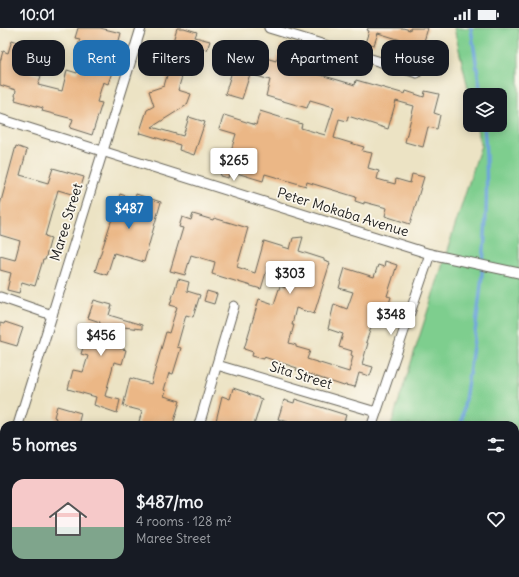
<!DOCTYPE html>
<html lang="en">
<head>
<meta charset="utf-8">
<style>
  :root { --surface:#171b24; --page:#242831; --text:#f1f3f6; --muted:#9ea1a6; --accent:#1f6fb2 }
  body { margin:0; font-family:Delius,sans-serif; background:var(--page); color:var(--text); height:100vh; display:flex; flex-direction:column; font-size:15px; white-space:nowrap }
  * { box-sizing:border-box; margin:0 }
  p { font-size:13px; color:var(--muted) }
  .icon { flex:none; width:22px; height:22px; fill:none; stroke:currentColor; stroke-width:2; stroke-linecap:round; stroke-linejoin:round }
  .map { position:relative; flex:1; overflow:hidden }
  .side { position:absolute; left:0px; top:393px; width:519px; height:156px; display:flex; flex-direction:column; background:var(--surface); border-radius:12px 12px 0 0; box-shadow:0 2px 10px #0003 }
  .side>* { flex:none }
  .banner { position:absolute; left:12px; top:12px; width:495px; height:36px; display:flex; gap:8px }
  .buttons { position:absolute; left:463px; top:60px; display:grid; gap:8px }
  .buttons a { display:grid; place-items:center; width:44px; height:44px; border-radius:8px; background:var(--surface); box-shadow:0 2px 10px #0003; font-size:20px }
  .price { position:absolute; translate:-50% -34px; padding:0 9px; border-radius:4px; background:#fff; color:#222; font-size:13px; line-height:26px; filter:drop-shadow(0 1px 2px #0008) }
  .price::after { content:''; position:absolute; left:50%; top:24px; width:12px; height:9px; margin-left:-6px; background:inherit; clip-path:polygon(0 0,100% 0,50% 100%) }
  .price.on { background:var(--accent); color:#fff }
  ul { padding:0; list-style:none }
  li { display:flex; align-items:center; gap:12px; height:100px; padding:0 12px }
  li span { display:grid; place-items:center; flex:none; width:112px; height:80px; border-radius:12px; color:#555 }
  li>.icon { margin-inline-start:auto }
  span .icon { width:48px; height:48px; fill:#fffc; stroke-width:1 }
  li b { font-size:17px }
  h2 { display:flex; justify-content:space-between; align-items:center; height:48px; padding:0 12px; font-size:17px }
  .tag { padding:0 14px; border-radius:12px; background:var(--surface); box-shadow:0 2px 10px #0003; font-size:14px; line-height:36px }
  .tag.on { background:var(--accent); color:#fff }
  .status { display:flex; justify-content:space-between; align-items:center; height:28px; padding:0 20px; background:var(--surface); direction:ltr }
  .status svg { height:11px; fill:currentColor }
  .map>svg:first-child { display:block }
  .green { fill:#7ece8e; stroke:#4d7555 }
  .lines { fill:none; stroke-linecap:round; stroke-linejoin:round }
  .stream { stroke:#6da5db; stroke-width:3.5 }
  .building { fill:#ebb786 }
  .minor-casing { stroke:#656257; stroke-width:11 }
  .minor { stroke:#fff; stroke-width:9 }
  .labels { text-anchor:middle; stroke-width:3.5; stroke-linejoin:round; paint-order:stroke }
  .street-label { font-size:14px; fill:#1c1c1c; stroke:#fbf7ec }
</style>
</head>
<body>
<div class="status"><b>10:01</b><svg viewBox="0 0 49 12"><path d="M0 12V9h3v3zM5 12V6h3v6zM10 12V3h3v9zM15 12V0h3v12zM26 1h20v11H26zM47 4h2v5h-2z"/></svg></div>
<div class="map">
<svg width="519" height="549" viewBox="0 0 519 549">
  <rect width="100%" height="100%" fill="#fbf7ec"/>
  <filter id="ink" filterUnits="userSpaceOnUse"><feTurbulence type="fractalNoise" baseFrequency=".025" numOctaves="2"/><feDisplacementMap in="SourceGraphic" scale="8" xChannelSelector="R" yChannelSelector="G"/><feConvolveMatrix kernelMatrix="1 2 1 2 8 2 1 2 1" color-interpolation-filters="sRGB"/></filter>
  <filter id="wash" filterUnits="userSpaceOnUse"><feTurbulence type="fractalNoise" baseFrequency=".012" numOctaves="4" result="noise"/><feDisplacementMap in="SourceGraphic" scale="16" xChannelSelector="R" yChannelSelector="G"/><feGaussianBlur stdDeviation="0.9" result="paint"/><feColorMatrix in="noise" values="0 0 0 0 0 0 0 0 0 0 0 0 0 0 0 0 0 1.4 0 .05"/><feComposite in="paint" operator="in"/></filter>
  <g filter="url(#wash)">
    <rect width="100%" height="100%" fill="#ece3c4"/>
    <!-- green -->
    <polygon class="green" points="454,0 519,0 519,549 342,549 343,545 515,545 515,397 391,397 481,117 476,97 500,97 500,67 470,67 470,69"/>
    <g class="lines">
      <!-- stream -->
      <g class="stream">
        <polyline points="471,0 481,67"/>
        <path d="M461 397C477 298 493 198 484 97"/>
        <polyline points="429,549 430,545"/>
      </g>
    </g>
    <g id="blocks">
      <!-- building -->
      <g class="building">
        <polygon points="78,0 100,0 121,5 117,20 113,19 107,43 112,44 108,56 103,54 97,74 102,75 92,107 70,100 73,91 42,83 43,80 15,72 16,68 15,68 16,62 0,57 0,34 3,23 8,25 12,12 24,16 16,41 41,48 38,57 62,63 67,42 77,45 82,26 76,25 80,11 75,10"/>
        <polygon points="177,0 184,0 197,4 195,9 210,13 207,22 193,17 190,25 189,25 178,62 191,66 187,77 152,99 183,108 189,89 205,94 194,127 179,122 180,117 141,105 139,106 147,82 154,78 149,63 164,58 175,20 174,20 176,14 173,13"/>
        <polygon points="368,0 403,0 410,2 410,0 428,0 421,23 403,18 404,13 378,5 374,17 365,15 369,3 367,2"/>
        <polygon points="281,17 292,20 290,27 300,30 297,40 355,57 356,52 405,66 406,63 424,69 425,63 439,66 434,85 440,87 437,101 428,99 423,119 405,114 414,78 396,73 388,101 348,88 347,93 339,91 334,110 364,119 362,123 372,125 368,140 379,143 377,151 395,156 396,151 410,155 412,146 424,149 410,196 385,188 387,180 364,174 364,176 355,173 356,169 307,154 306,158 265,146 263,153 230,143 228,150 220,148 227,126 230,126 236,106 219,101 224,87 256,97 260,83 302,96 301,100 325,107 334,79 310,72 307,80 266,68 270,52 250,46 242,71 225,66 233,40 229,39 235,21 276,33"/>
        <polygon points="16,118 27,122 20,147 48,155 53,140 84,149 78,168 58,162 45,208 51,210 45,232 43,232 35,258 22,254 19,265 7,262 11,245 0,242 0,228 15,232 20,213 0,207 0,177"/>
        <polygon points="120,166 135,171 136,166 161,174 144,234 114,225 107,247 95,243"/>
        <polygon points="193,186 213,192 214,190 248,200 237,239 255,245 264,213 290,221 293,210 303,209 299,223 324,231 324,233 330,235 314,286 296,280 292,297 294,297 289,315 296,317 296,319 310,323 307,331 349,344 353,328 351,327 352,323 339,319 343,306 328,301 334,276 347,281 353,264 339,260 345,240 374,249 378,237 384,239 385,233 397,237 387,268 391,269 388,279 379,277 366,314 368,315 362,336 373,339 370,348 359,345 355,359 345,357 344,358 296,342 297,340 264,329 264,331 252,328 253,324 244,321 259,271 274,276 280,258 285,260 289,244 268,238 261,261 212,246 215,234 191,227 185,247 170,243 183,200 179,199 182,189 191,192"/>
        <polygon points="178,251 189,254 187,263 200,267 193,289 186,287 177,319 181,320 173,346 169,345 164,362 166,363 164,368 180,373 173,397 138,397 142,383 123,378 130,350 151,356 166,304 169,305 177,279 170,277"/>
        <polygon points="207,263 217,266 214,276 204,273"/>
        <polygon points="94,272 112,277 109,287 142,297 142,301 123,299 117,319 126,322 122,336 114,334 105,368 120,372 117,385 94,377 96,369 68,361 73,342 83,344 88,328 81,326 86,310 94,313 100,294 88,290"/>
        <polygon points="5,294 23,300 17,318 0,313 0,295 4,296"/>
        <polygon points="233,360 248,365 248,366 262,371 254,397 215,397 222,368 230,371"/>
        <polygon points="295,371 346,387 343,397 288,397 288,394 278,391 284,372 294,375"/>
        <polygon points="57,378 81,385 78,397 54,397 56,390 54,389"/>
      </g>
    </g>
  </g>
  <g filter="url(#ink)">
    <use href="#blocks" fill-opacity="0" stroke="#656257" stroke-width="1"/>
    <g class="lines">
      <!-- minor casing -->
      <g class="minor-casing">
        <g id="minor">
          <polyline points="269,0 417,45"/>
          <polyline points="0,91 430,226 519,245"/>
          <polyline points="0,269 52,287"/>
          <polyline points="217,337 376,384"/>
          <polyline points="18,397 141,0"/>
          <polyline points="199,397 234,278"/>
          <polyline points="372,397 430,226"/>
          <polyline points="0,430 4,431"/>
          <polyline points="0,457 4,443"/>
          <polyline points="325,549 327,545"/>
        </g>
      </g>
      <!-- minor -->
      <use href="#minor" class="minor"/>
    </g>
  </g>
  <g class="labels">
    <!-- street labels -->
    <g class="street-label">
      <text transform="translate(343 184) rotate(17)" y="5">Peter Mokaba Avenue</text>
      <text transform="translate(66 194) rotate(-73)" y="5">Maree Street</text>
      <text transform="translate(301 347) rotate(17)" y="5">Sita Street</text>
    </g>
  </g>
</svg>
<div class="buttons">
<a><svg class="icon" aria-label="layers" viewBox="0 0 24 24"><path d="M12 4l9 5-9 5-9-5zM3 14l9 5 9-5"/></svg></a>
</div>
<b class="price" style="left:234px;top:154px">$265</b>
<b class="price on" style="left:129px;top:202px">$487</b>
<b class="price" style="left:290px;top:267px">$303</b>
<b class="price" style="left:391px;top:308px">$348</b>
<b class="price" style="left:101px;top:329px">$456</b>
<div class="banner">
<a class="tag">Buy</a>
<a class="tag on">Rent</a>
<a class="tag">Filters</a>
<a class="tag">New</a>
<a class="tag">Apartment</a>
<a class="tag">House</a>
</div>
<section class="side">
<h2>5 homes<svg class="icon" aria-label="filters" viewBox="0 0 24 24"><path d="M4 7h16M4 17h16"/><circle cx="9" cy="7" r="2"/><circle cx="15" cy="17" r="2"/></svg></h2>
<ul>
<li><span style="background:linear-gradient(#f6c9c9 60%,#7fa58c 0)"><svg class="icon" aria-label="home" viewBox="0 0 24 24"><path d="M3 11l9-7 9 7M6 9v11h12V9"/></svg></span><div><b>$487/mo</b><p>4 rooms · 128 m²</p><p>Maree Street</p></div><svg class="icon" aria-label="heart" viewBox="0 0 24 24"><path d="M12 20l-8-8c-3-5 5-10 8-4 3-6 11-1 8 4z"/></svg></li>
</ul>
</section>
</div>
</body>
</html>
